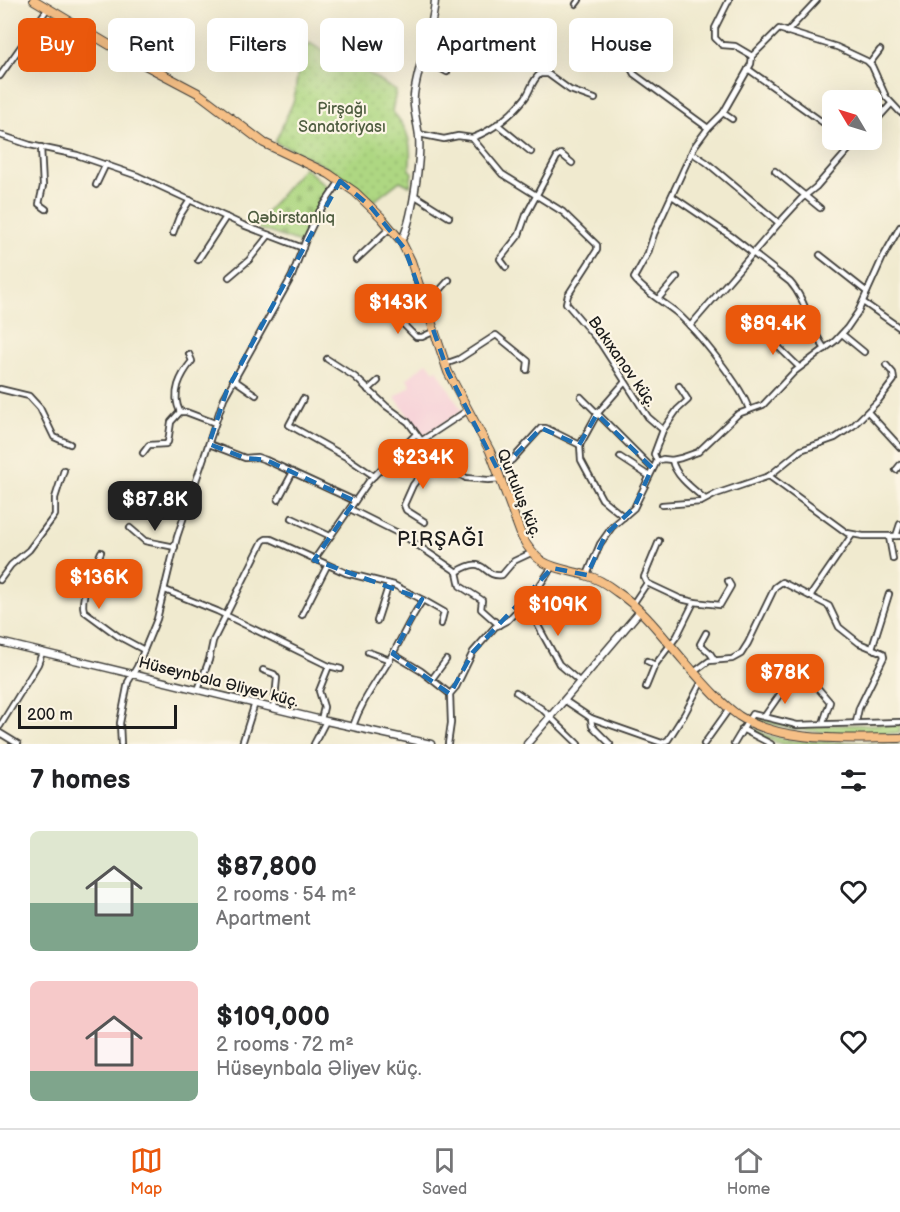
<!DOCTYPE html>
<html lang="en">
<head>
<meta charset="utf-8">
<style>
  :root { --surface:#fff; --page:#f2f2f2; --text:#202124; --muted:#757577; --line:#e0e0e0; --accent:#ea580c }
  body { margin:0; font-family:"Balsamiq Sans",sans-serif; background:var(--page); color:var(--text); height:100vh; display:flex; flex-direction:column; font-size:22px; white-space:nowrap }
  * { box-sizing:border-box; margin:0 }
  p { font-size:20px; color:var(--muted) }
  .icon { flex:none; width:33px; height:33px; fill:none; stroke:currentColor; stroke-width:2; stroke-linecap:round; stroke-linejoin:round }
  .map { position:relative; height:744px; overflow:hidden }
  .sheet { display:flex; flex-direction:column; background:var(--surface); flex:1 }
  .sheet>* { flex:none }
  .top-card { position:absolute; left:18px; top:18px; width:864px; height:54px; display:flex; gap:12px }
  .needle { width:39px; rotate:308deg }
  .fabs { position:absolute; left:822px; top:90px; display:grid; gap:12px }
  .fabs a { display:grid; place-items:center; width:60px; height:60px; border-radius:9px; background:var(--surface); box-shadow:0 6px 24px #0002; font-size:30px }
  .scale { position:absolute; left:18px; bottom:15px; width:159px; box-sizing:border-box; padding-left:6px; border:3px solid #1c1c1c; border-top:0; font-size:16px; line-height:21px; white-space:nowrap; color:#1c1c1c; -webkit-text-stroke:4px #fcf5e5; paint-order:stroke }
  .price { position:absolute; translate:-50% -51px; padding:0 14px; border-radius:12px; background:var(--accent); color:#fff; font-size:20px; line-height:39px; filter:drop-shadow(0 2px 3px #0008) }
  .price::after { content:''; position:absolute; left:50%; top:36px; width:18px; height:14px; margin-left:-9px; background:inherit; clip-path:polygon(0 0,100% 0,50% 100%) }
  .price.active { background:#222; color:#fff }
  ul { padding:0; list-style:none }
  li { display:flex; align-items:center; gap:18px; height:150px; padding:0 30px }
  li span { display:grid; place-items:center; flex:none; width:168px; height:120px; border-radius:9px; color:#555 }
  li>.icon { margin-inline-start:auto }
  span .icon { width:72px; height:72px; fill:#fffc; stroke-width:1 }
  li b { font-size:26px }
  h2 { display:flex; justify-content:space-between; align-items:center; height:72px; padding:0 30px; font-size:26px }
  .tag { padding:0 21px; border-radius:9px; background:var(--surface); box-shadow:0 6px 24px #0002; font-size:21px; line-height:54px }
  .tag.active { background:var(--accent); color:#fff }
  .dock { display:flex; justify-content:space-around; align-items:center; height:84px; border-top:2px solid var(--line); background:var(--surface); font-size:16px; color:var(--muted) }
  .dock a { display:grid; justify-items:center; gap:3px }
  .dock .active { color:var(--accent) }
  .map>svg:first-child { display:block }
  .built { fill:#f6cfd7 }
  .grass { fill:#aed782; stroke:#657a4f; stroke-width:1.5 }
  .cemetery { fill:url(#cemetery-stones); stroke:#657a4f; stroke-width:1.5 }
  .park { fill:url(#park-dots); stroke:#657a4f; stroke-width:1.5 }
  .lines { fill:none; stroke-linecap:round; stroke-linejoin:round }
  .minor-casing { stroke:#3c3b37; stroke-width:8 }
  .tertiary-casing { stroke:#3c3b37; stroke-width:9 }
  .primary-casing { stroke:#3c3b37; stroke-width:10 }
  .minor { stroke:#fff; stroke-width:4.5 }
  .tertiary { stroke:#fff; stroke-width:6 }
  .primary { stroke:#f5bf86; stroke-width:8 }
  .marked { fill:none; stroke:#1f6fb2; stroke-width:4.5; stroke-dasharray:12 8; stroke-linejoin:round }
  .labels { text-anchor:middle; stroke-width:4.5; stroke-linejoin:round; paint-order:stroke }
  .park-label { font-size:16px; fill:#4f5d40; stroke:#fcf5e5 }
  .street-label { font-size:16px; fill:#1c1c1c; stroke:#fcf5e5 }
  .quarter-label { font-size:20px; letter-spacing:1.5px; fill:#1c1c1c; stroke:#fcf5e5 }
</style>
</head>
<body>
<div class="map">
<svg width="900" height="744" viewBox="0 0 900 744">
  <defs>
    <pattern id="cemetery-stones" width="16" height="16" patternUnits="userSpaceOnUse" patternTransform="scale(1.5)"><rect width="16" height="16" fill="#aed782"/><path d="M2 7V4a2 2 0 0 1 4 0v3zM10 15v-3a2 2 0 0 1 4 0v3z" fill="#95b870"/></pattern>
    <pattern id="park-dots" width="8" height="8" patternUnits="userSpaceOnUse" patternTransform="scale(1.5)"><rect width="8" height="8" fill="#aed782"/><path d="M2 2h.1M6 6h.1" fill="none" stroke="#95b870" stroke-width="1.8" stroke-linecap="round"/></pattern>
  </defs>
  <rect width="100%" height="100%" fill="#fcf5e5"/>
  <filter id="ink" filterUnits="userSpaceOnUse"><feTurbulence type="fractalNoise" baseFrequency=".0167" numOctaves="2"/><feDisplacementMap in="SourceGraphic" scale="12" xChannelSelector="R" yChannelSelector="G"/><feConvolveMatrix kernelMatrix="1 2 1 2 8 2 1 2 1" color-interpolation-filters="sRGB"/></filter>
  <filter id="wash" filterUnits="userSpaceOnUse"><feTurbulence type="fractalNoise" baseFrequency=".008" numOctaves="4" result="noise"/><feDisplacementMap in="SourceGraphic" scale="24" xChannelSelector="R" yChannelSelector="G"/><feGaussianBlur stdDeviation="1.35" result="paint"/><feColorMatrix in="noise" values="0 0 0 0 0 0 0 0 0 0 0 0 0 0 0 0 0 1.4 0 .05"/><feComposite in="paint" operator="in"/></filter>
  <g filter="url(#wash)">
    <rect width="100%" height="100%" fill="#f0eacf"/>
    <!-- built -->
    <polygon class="built" points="427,362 434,371 437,369 462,411 423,437 395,397 411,386 407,379"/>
    <!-- grass -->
    <g class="grass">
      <path d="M754 716 789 726 900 724V733C848 732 802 736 752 719Z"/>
      <polygon points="748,726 769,736 792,740 900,744 783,744 766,739 747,729"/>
    </g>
    <!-- cemetery -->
    <polygon class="cemetery" points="304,167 328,188 300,243 254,227"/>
    <!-- park -->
    <path class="park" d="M310 43 327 54 331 49 396 91 392 111C409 129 413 146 409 170L412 172 410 186 400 181 374 201C344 175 311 157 275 142L294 100 300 54Z"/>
  </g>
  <g filter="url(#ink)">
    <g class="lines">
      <!-- minor casing -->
      <g class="minor-casing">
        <g id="minor">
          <polyline points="729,0 715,28 715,38 722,45 735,46 752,56"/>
          <polyline points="576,4 579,0"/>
          <polyline points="787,32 817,0"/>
          <polyline points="627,54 629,65 634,74 708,128"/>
          <polyline points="752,56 779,29 837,47 867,61 872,66 886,97 900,112"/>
          <polyline points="422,58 447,72"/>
          <polyline points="870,63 880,50"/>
          <polyline points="748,69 832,129"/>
          <polyline points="0,76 48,8"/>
          <polyline points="723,113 732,119"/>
          <polyline points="497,124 531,152"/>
          <polyline points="872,125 891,104"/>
          <polyline points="419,134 444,139 458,136 472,138 502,174 563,212 597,245 597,250 568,295 566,303 601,344 648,417 663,430"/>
          <polyline points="0,135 30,145 77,155 138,176 243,225 303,248"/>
          <path d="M472 138C492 131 512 115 525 98 531 90 532 80 540 74H548L570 90 595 99"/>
          <polyline points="41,147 43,186 39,204 46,209"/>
          <polyline points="692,153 706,162 779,223"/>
          <polyline points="775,171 820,208"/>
          <polyline points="96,185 106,164"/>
          <polyline points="414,195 449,217"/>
          <path d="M672 196 731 236 790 282C807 301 810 329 825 349"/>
          <polyline points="173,233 179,217 190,200"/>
          <polyline points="820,255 867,292"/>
          <polyline points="198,260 226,217"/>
          <polyline points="356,260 390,228"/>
          <polyline points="506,267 500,259 519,235 526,215 557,157 561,154 572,163"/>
          <polyline points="229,277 249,260 269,235"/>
          <polyline points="371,292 416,337 422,337 435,331"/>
          <polyline points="659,298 677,277"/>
          <polyline points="426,302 432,299 449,280"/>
          <polyline points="863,302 900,328"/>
          <polyline points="690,326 779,223 801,199 816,187 857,140"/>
          <polyline points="760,329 799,367"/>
          <polyline points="842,334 864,352"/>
          <polyline points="327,359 355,377 386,406 408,422 434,458 466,478 488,480 501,479"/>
          <polyline points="445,364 459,359 496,335 528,361 527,370"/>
          <polyline points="233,379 256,395"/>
          <polyline points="624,383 597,414 580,445 581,460 602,499 624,517"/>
          <polyline points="0,389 29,396 40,408 54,437 70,444"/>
          <polyline points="368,390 378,381"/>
          <polyline points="581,397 652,468"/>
          <polyline points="303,399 289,425 346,457 374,476"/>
          <path d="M749 410C743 387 696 330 677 313 664 302 644 292 634 278L648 253 654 234 694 147 708 128 723 113 751 64 752 56"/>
          <path d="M180 412C171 393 180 376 192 361L189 354"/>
          <polyline points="868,412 900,447"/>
          <polyline points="421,441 468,410"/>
          <polyline points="209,444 245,458 257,457 266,460 355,501"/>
          <polyline points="143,453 149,445 166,444 168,442 171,422 180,412 186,412 215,423"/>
          <polyline points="620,457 649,476"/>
          <path d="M672 460C675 476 693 489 705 499"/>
          <polyline points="657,461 654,454 663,430 677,410 688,400 679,386"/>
          <polyline points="498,470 512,460 541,428 546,428 580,445"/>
          <polyline points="896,470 900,465"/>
          <polyline points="769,476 847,533 863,536 900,536"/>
          <polyline points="278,500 293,472"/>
          <polyline points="662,505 701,502 716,494 769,476 801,450 835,438 853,426 878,401 894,380 893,373 886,365"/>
          <polyline points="350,509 404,536 457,572 460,586 482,600 481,609 499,625"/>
          <polyline points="292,518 330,536"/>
          <polyline points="425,522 406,510 404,505 413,485 434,458"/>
          <polyline points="130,528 145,541 175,547"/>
          <polyline points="896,536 900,524"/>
          <polyline points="889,537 893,559"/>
          <path d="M101 552C95 567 79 596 84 611L118 636 144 650"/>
          <polyline points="314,560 369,481 416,434"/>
          <path d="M457 572C487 553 481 578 502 575L514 561 531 553"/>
          <polyline points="587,575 600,544 612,527 634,508 657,461 663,459 672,460 681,458 698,452 738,414 763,405 794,372 835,341 847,328 858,312 882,259 900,227"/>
          <polyline points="0,580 11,565 29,550 55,515 55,498 64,470"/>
          <polyline points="165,590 217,611 329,666 319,691 324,707 321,720"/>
          <polyline points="810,596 852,535"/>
          <polyline points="423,600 444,612 441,624"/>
          <polyline points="525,602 559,664 580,682"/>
          <polyline points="694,602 720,605 731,586 728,581"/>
          <polyline points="633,604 647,583 644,577 659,541"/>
          <polyline points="302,615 327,566"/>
          <polyline points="377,621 389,584"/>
          <polyline points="706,633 700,644 710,653 714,659"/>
          <polyline points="872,648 889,594"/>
          <polyline points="368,652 390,660"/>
          <polyline points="393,654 421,671 450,694"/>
          <polyline points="647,661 655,665"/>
          <polyline points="329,666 341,669"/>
          <polyline points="263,670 274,674 277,678 274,708"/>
          <polyline points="694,672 709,661 732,659 741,654 748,643 775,587 782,582 829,606 839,627 859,643 883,653 884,657 859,708 856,722"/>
          <polyline points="432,679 446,660"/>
          <polyline points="646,687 655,665 677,636 694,602 681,599 647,583"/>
          <polyline points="817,687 830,702 823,723"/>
          <path d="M198 690 209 660 213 641 263 541 266 539H271L346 573 394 585 423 600C410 618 402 638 391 657 377 682 363 698 353 726"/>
          <polyline points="516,692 542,709 578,744"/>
          <polyline points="564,700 591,718 662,743 668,740 684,715 702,681"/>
          <polyline points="764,717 790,680"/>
          <polyline points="591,718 592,726 610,744"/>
          <polyline points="0,726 38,664 42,653"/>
          <polyline points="742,729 771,744"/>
          <polyline points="0,733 18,744"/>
          <polyline points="121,744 120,723 128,682 137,667 157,619 177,537 224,398 292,276 306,239 319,212 340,181"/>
          <polyline points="242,744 255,703"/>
          <polyline points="314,744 326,721"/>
          <polyline points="448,744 451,723 450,694 456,687 473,652 495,627 508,620 536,591 552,567"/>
          <polyline points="704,744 729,709"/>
          <polyline points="734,744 752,714 797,725 900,722"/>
        </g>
      </g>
      <!-- tertiary casing -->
      <g class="tertiary-casing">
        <g id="tertiary">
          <path d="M401 241C412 224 421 158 419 137 418 123 412 109 414 95 418 63 433 33 435 0"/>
          <polyline points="0,642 326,721 431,744"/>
          <polyline points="527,744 640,611"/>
        </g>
      </g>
      <!-- primary casing -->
      <g class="primary-casing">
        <path id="primary" d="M34 0 128 56 198 93 264 143 329 174 355 192 381 217 401 241 411 261 448 372 490 451 522 537C539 569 554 566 585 575 597 578 608 585 617 592 644 610 663 637 684 661 701 680 718 701 739 716 782 744 850 738 900 738"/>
      </g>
      <!-- minor -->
      <use href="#minor" class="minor"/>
      <!-- tertiary -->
      <use href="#tertiary" class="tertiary"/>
      <!-- primary -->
      <use href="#primary" class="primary"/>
    </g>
  </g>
  <!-- marked area -->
  <path class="marked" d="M340 181 370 206 405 249 448 372 499 472 541 428 579 445 597 414 652 468 634 508 606 534 587 575 552 568 473 652 450 694 393 654 422 599 314 560 355 501 266 460 245 458 209 444 227 390Z"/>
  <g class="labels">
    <!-- park labels -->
    <g class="park-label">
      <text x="342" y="114">Pirşağı<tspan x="342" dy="18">Sanatoriyası</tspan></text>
      <text x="291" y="223">Qəbirstanlıq</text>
    </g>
    <!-- street labels -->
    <g class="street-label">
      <text transform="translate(623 361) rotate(55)" y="6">Bakıxanov küç.</text>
      <text transform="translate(520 493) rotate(68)" y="6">Qurtuluş küç.</text>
      <text transform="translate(219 681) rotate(14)" y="6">Hüseynbala Əliyev küç.</text>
    </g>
    <!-- quarter labels -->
    <g class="quarter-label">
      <text x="441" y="546">PIRŞAĞI</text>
    </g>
  </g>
</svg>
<div class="fabs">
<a><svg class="needle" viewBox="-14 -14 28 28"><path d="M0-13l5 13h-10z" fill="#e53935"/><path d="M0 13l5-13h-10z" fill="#757577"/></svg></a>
</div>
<div class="scale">200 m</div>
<b class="price" style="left:398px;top:335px">$143K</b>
<b class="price" style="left:773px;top:356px">$89.4K</b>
<b class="price" style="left:423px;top:490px">$234K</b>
<b class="price active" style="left:155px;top:532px">$87.8K</b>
<b class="price" style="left:99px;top:610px">$136K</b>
<b class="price" style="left:558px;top:637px">$109K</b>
<b class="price" style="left:785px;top:705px">$78K</b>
<div class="top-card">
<a class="tag active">Buy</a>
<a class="tag">Rent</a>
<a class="tag">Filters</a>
<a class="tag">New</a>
<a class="tag">Apartment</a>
<a class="tag">House</a>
</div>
</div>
<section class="sheet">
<h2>7 homes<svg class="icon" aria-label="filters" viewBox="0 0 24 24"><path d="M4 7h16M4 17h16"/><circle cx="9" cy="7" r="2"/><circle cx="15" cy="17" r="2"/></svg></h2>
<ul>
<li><span style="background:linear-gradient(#dfe7d0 60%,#7fa58c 0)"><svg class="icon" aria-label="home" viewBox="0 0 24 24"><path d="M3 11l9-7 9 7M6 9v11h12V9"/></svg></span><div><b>$87,800</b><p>2 rooms · 54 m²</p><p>Apartment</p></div><svg class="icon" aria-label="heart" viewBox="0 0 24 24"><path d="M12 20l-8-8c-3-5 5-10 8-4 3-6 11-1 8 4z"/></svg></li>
<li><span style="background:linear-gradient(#f6c9c9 75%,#7fa58c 0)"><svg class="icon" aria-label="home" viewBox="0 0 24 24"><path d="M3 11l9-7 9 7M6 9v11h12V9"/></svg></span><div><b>$109,000</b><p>2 rooms · 72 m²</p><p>Hüseynbala Əliyev küç.</p></div><svg class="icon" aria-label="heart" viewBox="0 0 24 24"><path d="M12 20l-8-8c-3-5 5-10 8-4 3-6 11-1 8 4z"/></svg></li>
</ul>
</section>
<nav class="dock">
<a class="active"><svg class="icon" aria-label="map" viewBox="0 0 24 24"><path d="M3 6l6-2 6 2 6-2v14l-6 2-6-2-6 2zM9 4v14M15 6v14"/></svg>Map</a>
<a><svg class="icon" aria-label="saved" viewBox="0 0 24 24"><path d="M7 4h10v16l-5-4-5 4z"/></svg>Saved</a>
<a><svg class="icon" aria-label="home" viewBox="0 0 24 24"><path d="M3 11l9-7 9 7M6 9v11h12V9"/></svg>Home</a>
</nav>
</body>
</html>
